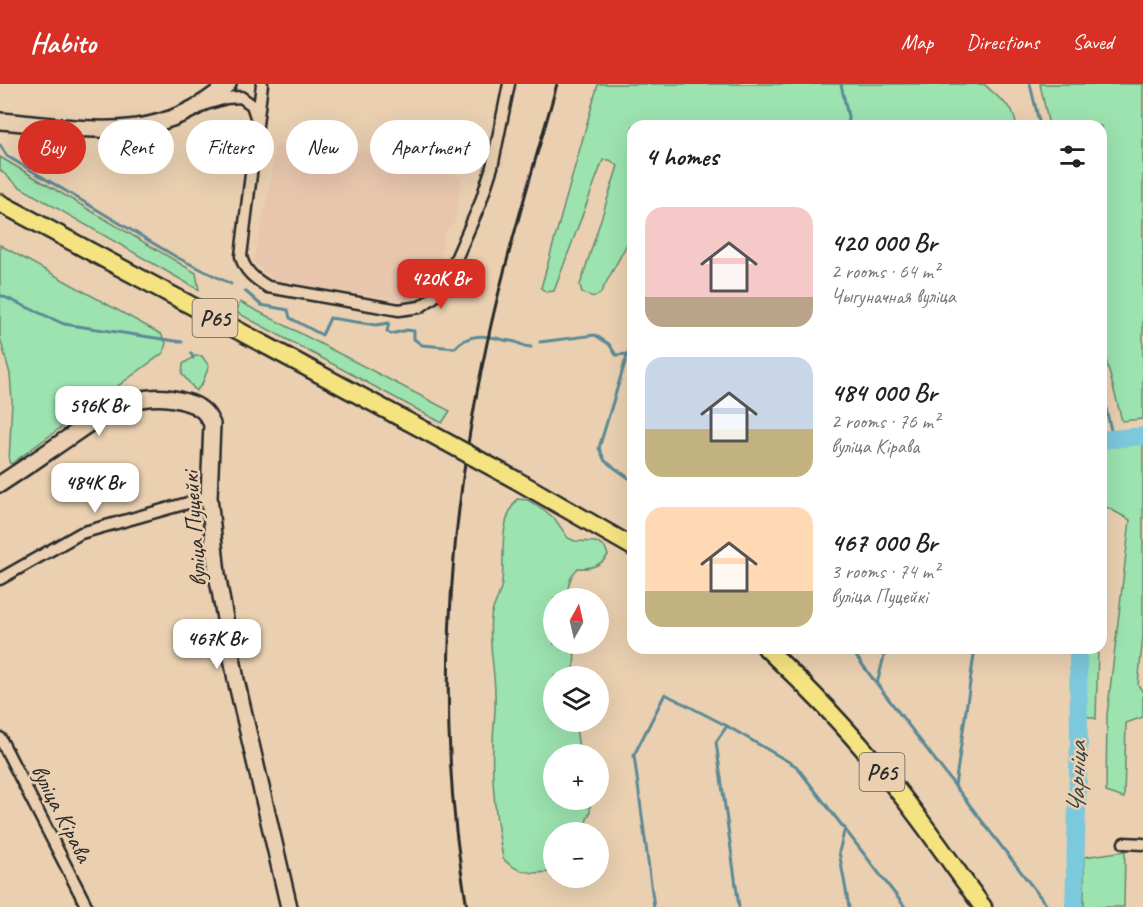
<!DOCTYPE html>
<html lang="en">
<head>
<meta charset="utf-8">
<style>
  :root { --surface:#fff; --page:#f6f6f6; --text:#222; --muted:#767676; --accent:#d93025 }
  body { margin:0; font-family:Caveat,sans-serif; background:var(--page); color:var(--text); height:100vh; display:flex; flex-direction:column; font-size:22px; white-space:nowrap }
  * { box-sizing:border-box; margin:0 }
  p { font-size:20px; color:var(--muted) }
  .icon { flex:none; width:33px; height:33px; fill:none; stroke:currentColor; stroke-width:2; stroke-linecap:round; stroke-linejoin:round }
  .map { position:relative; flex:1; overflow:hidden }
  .details { position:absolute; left:627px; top:36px; width:480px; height:534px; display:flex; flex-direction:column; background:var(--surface); border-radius:18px; box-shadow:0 6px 24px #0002 }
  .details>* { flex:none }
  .top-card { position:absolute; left:18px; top:36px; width:519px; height:54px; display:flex; gap:12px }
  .needle { width:39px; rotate:8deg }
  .controls { position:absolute; left:543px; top:504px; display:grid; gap:12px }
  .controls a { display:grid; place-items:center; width:66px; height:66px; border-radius:50%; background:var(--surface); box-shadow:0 6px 24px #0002; font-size:30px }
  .price { position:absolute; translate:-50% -51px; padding:0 14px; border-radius:12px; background:#fff; color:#222; font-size:20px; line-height:39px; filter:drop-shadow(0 2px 3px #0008) }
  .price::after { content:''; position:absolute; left:50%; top:36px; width:18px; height:14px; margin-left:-9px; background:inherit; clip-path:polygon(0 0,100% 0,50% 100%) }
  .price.active { background:var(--accent); color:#fff }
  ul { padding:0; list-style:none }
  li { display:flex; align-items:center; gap:18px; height:150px; padding:0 18px }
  li span { display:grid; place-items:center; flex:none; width:168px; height:120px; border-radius:18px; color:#555 }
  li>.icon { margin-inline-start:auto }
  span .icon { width:72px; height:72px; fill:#fffc; stroke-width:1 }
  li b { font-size:26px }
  h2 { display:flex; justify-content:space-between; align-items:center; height:72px; padding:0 18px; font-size:26px }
  .pill { padding:0 21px; border-radius:27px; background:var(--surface); box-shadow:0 6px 24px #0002; font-size:21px; line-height:54px }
  .pill.active { background:var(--accent); color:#fff }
  header { display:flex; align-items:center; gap:36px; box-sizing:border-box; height:84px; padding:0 30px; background:var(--accent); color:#fff }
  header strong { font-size:28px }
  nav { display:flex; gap:33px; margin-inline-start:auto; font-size:21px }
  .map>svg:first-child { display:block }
  .built { fill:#e8c6ae }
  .green { fill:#9ce3b0; stroke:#64876e; stroke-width:1.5 }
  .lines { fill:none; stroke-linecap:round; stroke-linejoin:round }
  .stream { stroke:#5c8995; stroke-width:3 }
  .river { stroke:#7cc8dc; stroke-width:18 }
  .street-casing { stroke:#2b2b2b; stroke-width:15 }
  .secondary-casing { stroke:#2b2b2b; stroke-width:20 }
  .primary-casing { stroke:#2b2b2b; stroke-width:21 }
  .street { stroke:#ead0b1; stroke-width:10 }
  .secondary { stroke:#ead0b1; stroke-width:15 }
  .primary { stroke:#f5e382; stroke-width:16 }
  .rail { stroke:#2b2b2b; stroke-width:3 }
  .primary-bridge-casing { stroke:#2b2b2b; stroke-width:21; stroke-linecap:butt }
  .primary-bridge { stroke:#f5e382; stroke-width:16 }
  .labels { text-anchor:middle; stroke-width:5; stroke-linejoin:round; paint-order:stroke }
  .shield { fill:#ead0b1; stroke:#645c53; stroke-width:1.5 }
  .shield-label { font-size:22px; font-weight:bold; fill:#2b2b2b }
  .street-label { font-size:24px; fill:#2b2b2b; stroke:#ead0b1 }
  .water-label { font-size:26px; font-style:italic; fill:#374346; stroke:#ead0b1 }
</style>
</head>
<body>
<header>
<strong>Habito</strong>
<nav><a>Map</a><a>Directions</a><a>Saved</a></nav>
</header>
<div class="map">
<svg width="1143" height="823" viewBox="0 0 1143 823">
  <rect width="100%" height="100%" fill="#ead0b1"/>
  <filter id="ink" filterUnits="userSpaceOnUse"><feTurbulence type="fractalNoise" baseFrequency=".0167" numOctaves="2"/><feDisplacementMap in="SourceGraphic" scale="12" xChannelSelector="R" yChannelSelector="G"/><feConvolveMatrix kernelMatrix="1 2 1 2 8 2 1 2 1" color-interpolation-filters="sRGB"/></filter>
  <g filter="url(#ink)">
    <!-- built -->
    <polygon class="built" points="275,60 289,62 289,65 332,68 334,62 345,63 462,94 455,138 444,149 438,196 414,213 402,217 274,196 253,178 269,107"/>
    <!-- green -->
    <g class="green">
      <polygon points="598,0 984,0 1012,26 1017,42 633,42 633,149 600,210 594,213 582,209 580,201 618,82 610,76 603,76 554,207 546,208 541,204"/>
      <polygon points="1040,0 1143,0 1143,335 1122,337 1101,257 1101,42 1049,42"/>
      <polygon points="0,73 196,189 199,206 18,102 0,86"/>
      <polygon points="0,161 161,250 166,259 163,269 11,380 9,378 12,317 10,290 0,254"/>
      <polygon points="240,218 450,327 442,339 236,228"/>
      <polygon points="195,272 202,272 209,282 202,300 196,307 182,290 183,280"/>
      <polygon points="1143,359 1143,552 1138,601 1143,608 1143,633 1126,639 1124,714 1106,708 1107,631 1130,436 1103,421 1101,480 1101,362"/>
      <path d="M517 415 528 416 543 425 555 435 568 454 575 457 596 458 605 463 608 471C601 482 591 485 578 484 569 492 568 503 567 514H554V560H575L574 592H554V638H575L580 670H554V716H590V728L582 748H554L553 787C536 791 514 789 503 774 496 737 491 698 493 661 493 644 496 627 495 610 495 585 488 559 491 533 493 520 501 511 502 498 505 469 498 440 517 415Z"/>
      <polygon points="1083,564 1098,564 1096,635 1083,631"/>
      <polygon points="1125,767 1124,823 1084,823 1084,773"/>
    </g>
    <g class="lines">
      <!-- stream -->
      <g class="stream">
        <polyline points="841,0 850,42"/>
        <polyline points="1030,0 1040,42"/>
        <polyline points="0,61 7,72 178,174 231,200"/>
        <path d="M245 207 261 221 288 226 290 234 322 251 330 234 376 241 389 239 387 247 391 250 407 246 414 247V255L422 261 455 264C468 249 485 251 504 256 508 257 514 257 518 259 523 261 525 263 531 263"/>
        <polyline points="0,211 64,240 182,258"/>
        <polyline points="633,252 599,364 605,377 633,397"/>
        <polyline points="540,258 595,251 609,260 616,271 628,270"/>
        <polyline points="191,269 193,274"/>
        <polyline points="1101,303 1113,355"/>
        <polyline points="850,564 876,599"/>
        <polyline points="886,564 877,600 955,702"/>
        <polyline points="975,564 955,702 1048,823"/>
        <polyline points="727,642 716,658 739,823"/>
        <polyline points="845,744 839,768 849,823"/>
        <polyline points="654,823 634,671 665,610 727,642 796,682 905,823"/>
      </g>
      <!-- river -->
      <g class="river">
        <polyline points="1101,356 1143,352"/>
        <polyline points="1074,823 1079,658 1078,564"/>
      </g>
      <!-- street casing -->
      <g class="street-casing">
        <g id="street">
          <path d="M262 0 241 172C244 187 255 195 268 203L399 226 420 223 434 213 445 200 480 120 492 83 509 0"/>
          <polyline points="206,20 226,14 241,13 252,21 256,33"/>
          <polyline points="0,495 81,449 209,413"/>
          <polyline points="0,654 87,823"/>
          <polyline points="1124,759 1143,760"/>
        </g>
      </g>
      <!-- secondary casing -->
      <g class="secondary-casing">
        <g id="secondary">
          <path d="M0 37C86 44 157 63 228 0"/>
          <path d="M0 400C23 385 46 369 68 354 106 328 138 303 186 318 198 321 207 328 212 340L209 413 217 490 236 596 289 823"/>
        </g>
      </g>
      <!-- primary casing -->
      <g class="primary-casing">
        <g id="primary">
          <polyline points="0,119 424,346"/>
          <polyline points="516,396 633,463"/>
          <path d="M766 564C815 610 861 659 902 712 930 748 956 786 983 823"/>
        </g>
      </g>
      <!-- street -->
      <use href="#street" class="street"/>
      <!-- secondary -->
      <use href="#secondary" class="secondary"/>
      <!-- primary -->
      <use href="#primary" class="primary"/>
      <!-- rail -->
      <path class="rail" d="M467 823C434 638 447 442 487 259 506 171 533 86 557 0"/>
      <!-- primary-bridge casing -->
      <g class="primary-bridge-casing">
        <polyline id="primary-bridge" points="424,346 516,396"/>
      </g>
      <!-- primary-bridge -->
      <use href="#primary-bridge" class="primary-bridge"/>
    </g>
  </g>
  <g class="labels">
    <!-- shield labels -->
    <g class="shield">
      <rect x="192.5" y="215" width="45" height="38" rx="4.5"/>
      <rect x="859.5" y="669" width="45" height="38" rx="4.5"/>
    </g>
    <g class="shield-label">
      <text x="215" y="242">Р65</text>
      <text x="882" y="696">Р65</text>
    </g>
    <!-- street labels -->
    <g class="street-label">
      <text transform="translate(194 445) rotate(-94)" y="8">вуліца Пуцейкі</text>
      <text transform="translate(62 729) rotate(63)" y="8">вуліца Кірава</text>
    </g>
    <!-- water labels -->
    <g class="water-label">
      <text transform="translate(1076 694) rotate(-89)" y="9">Чарніца</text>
    </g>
  </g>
</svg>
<div class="controls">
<a><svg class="needle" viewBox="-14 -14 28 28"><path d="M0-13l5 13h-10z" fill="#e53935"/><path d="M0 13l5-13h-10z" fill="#767676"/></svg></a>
<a><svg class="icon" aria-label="layers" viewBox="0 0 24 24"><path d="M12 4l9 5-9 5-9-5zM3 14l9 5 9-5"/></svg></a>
<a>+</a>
<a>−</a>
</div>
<b class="price active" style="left:441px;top:226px">420K Br</b>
<b class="price" style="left:99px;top:353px">596K Br</b>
<b class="price" style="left:95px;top:430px">484K Br</b>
<b class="price" style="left:217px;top:586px">467K Br</b>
<div class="top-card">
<a class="pill active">Buy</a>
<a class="pill">Rent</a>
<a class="pill">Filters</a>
<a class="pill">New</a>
<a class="pill">Apartment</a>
</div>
<section class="details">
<h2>4 homes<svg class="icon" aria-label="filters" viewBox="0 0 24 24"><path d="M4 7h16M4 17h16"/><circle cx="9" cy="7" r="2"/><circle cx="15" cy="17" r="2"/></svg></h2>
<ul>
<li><span style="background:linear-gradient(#f6c9c9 75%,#b9a48a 0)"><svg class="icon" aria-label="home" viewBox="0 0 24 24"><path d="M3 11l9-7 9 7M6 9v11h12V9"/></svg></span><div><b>420 000 Br</b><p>2 rooms · 64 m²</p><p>Чыгуначная вуліца</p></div></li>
<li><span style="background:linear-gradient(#c9d6e8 60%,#c2b280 0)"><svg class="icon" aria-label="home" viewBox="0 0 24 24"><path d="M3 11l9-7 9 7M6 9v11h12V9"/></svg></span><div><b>484 000 Br</b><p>2 rooms · 76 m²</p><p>вуліца Кірава</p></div></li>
<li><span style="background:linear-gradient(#ffd9b3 70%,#c2b280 0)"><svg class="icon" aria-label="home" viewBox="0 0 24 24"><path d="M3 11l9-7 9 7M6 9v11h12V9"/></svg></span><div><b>467 000 Br</b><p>3 rooms · 74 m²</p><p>вуліца Пуцейкі</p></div></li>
</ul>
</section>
</div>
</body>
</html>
